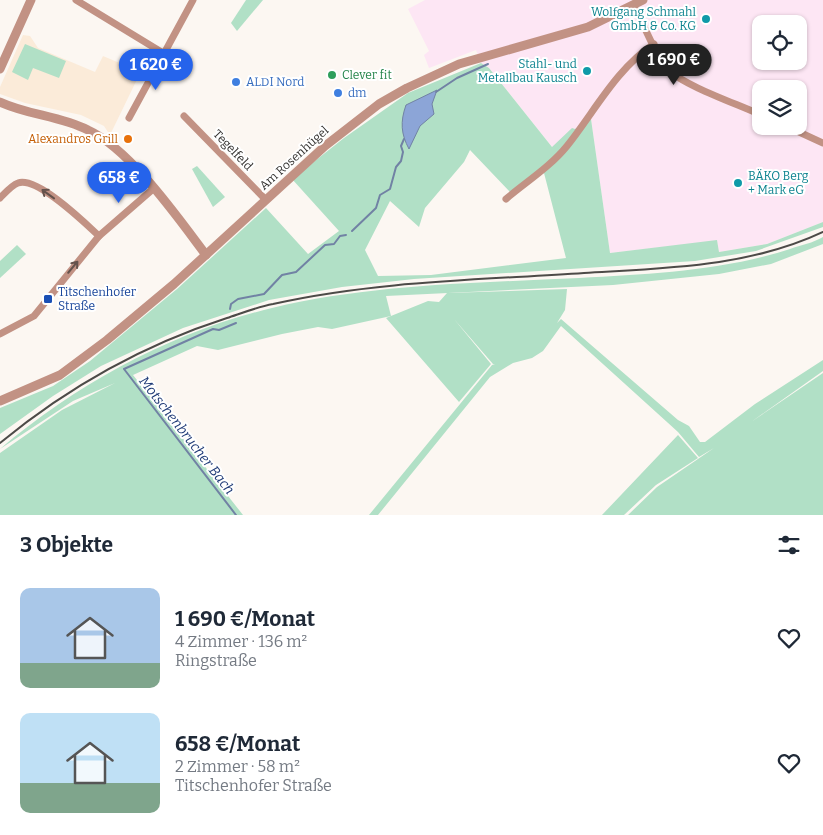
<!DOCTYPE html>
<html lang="de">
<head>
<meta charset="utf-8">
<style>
  :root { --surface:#fff; --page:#f2f2f3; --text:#1f2937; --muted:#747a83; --accent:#2563eb }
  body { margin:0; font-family:Bitter,serif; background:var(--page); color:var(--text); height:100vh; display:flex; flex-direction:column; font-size:19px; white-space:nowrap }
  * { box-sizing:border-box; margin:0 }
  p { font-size:16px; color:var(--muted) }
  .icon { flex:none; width:28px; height:28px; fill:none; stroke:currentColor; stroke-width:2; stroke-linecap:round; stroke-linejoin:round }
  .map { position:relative; height:515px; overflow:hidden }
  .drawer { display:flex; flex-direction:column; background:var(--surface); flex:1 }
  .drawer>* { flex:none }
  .buttons { position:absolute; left:752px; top:15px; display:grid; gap:10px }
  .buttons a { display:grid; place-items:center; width:55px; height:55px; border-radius:10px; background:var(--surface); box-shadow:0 1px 4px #0004; font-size:25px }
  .price { position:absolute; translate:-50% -42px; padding:0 11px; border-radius:18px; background:var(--accent); color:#fff; font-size:16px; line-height:32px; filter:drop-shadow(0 1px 2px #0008) }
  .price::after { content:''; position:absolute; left:50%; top:30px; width:15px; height:11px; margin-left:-8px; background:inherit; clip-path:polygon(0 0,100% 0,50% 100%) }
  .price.active { background:#222; color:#fff }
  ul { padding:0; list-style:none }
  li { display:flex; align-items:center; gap:15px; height:125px; padding:0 20px }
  li span { display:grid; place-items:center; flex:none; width:140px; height:100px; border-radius:10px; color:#555 }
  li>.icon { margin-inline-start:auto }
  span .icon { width:60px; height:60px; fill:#fffc; stroke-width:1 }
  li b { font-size:21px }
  h2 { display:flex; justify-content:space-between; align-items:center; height:60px; padding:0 20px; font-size:21px }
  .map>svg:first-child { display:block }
  .industrial { fill:#fde6f4; fill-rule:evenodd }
  .education { fill:#fbebd9 }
  .green { fill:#b1e0c6; fill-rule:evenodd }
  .water { fill:#8ca5d7; stroke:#7182a4 }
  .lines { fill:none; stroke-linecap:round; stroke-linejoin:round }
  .stream { stroke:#7182a4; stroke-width:2 }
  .minor { stroke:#c29284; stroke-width:7 }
  .tertiary { stroke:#c29284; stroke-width:9 }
  .rail { stroke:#4d4b48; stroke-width:2 }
  .oneway { stroke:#64524c }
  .culture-dot { fill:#0f9aa8; stroke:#fff; stroke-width:2 }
  .leisure-dot { fill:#2e9e5b; stroke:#fff; stroke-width:2 }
  .shop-dot { fill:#3f7fe0; stroke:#fff; stroke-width:2 }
  .food-dot { fill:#e8710a; stroke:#fff; stroke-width:2 }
  .transit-dot { fill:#1a4fb4; stroke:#fff; stroke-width:2 }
  .labels { text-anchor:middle; stroke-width:4; stroke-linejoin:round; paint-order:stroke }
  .culture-label { font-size:12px; fill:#0d838f; stroke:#fff; text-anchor:end }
  .leisure-label { font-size:12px; fill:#27864d; stroke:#fff; text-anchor:start }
  .shop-label { font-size:12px; fill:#366cbe; stroke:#fff; text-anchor:start }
  .food-label { font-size:12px; fill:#c56008; stroke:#fff; text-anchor:end }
  .street-label { font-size:12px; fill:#32302e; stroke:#fff }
  .transit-label { font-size:12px; fill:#164399; stroke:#fff; text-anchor:start }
  .water-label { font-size:14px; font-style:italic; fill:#203b77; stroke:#fff }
</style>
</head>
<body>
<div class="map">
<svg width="823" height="515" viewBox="0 0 823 515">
  <rect width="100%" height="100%" fill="#fcf7f2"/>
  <!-- industrial -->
  <path class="industrial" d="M425 0H823V222L767 244 719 252 717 241 610 253 591 119 553 148 489 68 481 63 476 50 429 68 424 55 429 51 408 9ZM761 24H799V61H761ZM761 89H799V126H761Z"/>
  <!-- education -->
  <polygon class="education" points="23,35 30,36 38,48 95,72 103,56 122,64 126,56 144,65 110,135 104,126 81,115 25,103 0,94 0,87"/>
  <!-- green -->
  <g class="green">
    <polygon points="246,0 263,0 237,31 231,23"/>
    <polygon points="25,44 66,61 59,78 33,68 28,80 12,72"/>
    <path d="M481 63 489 68 552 147 572 128 575 129 591 119 610 253 717 240 719 252 767 244 823 222V227L756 251 695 261 414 279 342 287 269 300 183 328 101 366 53 396 0 434V408L53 386 90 361 177 289 266 208 308 254 339 231 292 179 344 138 408 93ZM470 150 511 193 544 173 566 258 431 275 378 276 365 250 390 201 419 227 425 208 464 162Z"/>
    <polygon points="197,166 225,197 213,207 192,169"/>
    <path d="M823 237V244L771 264 719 274 613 285 386 296 391 316 332 329 318 327 282 334 218 350 197 346 133 375 243 515H0V453L62 410 115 383 73 401 0 449C78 383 172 332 272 308 372 284 477 283 579 278 650 274 722 271 790 249 801 245 813 243 823 237Z"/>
    <polygon points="17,245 26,254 0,278 0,261"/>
    <polygon points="567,289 565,310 557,323 561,319 678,420 689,426 700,442 705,442 755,404 823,360 823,371 751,422 823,373 823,515 628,515 657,487 714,448 699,457 678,432 561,326 543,351 532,358 513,363 490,377 378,515 369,515 492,365 495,364 493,364 454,319 491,364 459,402 386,318 428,301 439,302 447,293"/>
    <polygon points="678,435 698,458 656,485 624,515 602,515"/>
  </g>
  <!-- water -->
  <path class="water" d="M437 90 432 104 434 114 420 126 409 149C401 134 400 122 406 105Z"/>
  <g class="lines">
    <!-- stream -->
    <g class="stream">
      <polyline points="436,92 457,78 488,64"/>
      <polyline points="352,231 376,208 380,195 390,189 396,167 401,161 403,152 401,146 404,139"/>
      <polyline points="230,309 231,304 238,299 264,294 282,275 296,272 325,245 334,244 340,236 346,235"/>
      <polyline points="236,323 219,330 213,329 124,369 236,515"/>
    </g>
    <!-- minor -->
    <g class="minor">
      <polyline points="76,0 163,53"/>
      <path d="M634 6C645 26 654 54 670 71 685 86 740 105 761 115"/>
      <polyline points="184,116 266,200"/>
      <polyline points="129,118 193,0"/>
      <polyline points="786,126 823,143"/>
      <path d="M0 198C5 193 12 185 18 183 37 176 85 223 99 236"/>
      <path d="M506 199C526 182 550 167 567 146 595 111 616 69 654 44"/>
      <polyline points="0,334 34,316 99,236 153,189"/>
    </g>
    <!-- tertiary -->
    <g class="tertiary">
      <polyline points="0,69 31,0"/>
      <path d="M0 102C28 115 60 116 88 130 130 149 178 218 206 255"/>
      <polyline points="0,401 60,375 107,340 174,284 325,146 379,104 407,88 459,64 588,27 643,0"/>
    </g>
    <!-- rail -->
    <path class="rail" d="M0 443C68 387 143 345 227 318 242 313 257 307 273 304 375 281 481 280 584 273 665 268 749 267 823 232"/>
  </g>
  <!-- one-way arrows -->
  <defs><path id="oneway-shaft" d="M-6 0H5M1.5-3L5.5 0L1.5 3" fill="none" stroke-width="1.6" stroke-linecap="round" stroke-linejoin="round" transform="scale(1.25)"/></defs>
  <g class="oneway">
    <use href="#oneway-shaft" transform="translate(48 194) rotate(-144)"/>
    <use href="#oneway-shaft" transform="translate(73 267) rotate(-50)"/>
  </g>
  <!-- markers -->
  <g class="culture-dot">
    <circle cx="706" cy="19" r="5"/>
    <circle cx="587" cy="71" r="5"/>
    <circle cx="738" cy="183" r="5"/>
  </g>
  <circle class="leisure-dot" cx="332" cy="75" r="5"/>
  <g class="shop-dot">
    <circle cx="236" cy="82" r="5"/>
    <circle cx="338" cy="93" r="5"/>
  </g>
  <circle class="food-dot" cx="128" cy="139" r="5"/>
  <rect class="transit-dot" x="43" y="294" width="10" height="10" rx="2.5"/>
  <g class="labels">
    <!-- culture labels -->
    <g class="culture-label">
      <text x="696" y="16">Wolfgang Schmahl<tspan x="696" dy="14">GmbH &amp; Co. KG</tspan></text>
      <text x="577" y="68">Stahl- und<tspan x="577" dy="14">Metallbau Kausch</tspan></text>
      <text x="748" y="180" text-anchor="start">BÄKO Berg<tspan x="748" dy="14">+ Mark eG</tspan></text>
    </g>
    <!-- leisure labels -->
    <g class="leisure-label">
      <text x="342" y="79">Clever fit</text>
    </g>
    <!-- shop labels -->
    <g class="shop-label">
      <text x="246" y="86">ALDI Nord</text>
      <text x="348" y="97">dm</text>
    </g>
    <!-- food labels -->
    <g class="food-label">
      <text x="118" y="143">Alexandros Grill</text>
    </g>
    <!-- street labels -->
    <g class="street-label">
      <text transform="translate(233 150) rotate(46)" y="4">Tegelfeld</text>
      <text transform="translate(294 158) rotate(-42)" y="4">Am Rosenhügel</text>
    </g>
    <!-- transit labels -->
    <g class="transit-label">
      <text x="58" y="296">Titschenhofer<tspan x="58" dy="14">Straße</tspan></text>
    </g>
    <!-- water labels -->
    <g class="water-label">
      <text transform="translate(187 435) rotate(52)" y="5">Motschenbrucher Bach</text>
    </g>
  </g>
</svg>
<div class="buttons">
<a><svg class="icon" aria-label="locate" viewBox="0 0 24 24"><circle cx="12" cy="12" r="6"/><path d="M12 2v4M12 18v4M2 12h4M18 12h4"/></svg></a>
<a><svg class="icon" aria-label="layers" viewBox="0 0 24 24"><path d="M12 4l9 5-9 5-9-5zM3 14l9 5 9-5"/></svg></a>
</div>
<b class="price active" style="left:674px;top:86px">1 690 €</b>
<b class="price" style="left:156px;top:91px">1 620 €</b>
<b class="price" style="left:119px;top:204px">658 €</b>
</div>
<section class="drawer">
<h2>3 Objekte<svg class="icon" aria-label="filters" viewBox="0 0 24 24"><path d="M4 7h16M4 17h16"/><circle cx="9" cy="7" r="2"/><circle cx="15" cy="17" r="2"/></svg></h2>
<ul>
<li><span style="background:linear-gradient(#a9c7e8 75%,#7fa58c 0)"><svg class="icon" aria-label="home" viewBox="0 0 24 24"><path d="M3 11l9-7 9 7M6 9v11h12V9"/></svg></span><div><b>1 690 €/Monat</b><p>4 Zimmer · 136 m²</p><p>Ringstraße</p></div><svg class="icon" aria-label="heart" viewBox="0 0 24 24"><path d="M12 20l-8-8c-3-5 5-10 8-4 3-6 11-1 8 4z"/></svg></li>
<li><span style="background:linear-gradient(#bfe0f5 70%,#7fa58c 0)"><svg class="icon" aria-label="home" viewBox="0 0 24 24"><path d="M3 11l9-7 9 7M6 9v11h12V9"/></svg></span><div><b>658 €/Monat</b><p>2 Zimmer · 58 m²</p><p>Titschenhofer Straße</p></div><svg class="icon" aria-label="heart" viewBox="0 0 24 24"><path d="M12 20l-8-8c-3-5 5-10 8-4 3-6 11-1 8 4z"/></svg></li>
</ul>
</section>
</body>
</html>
